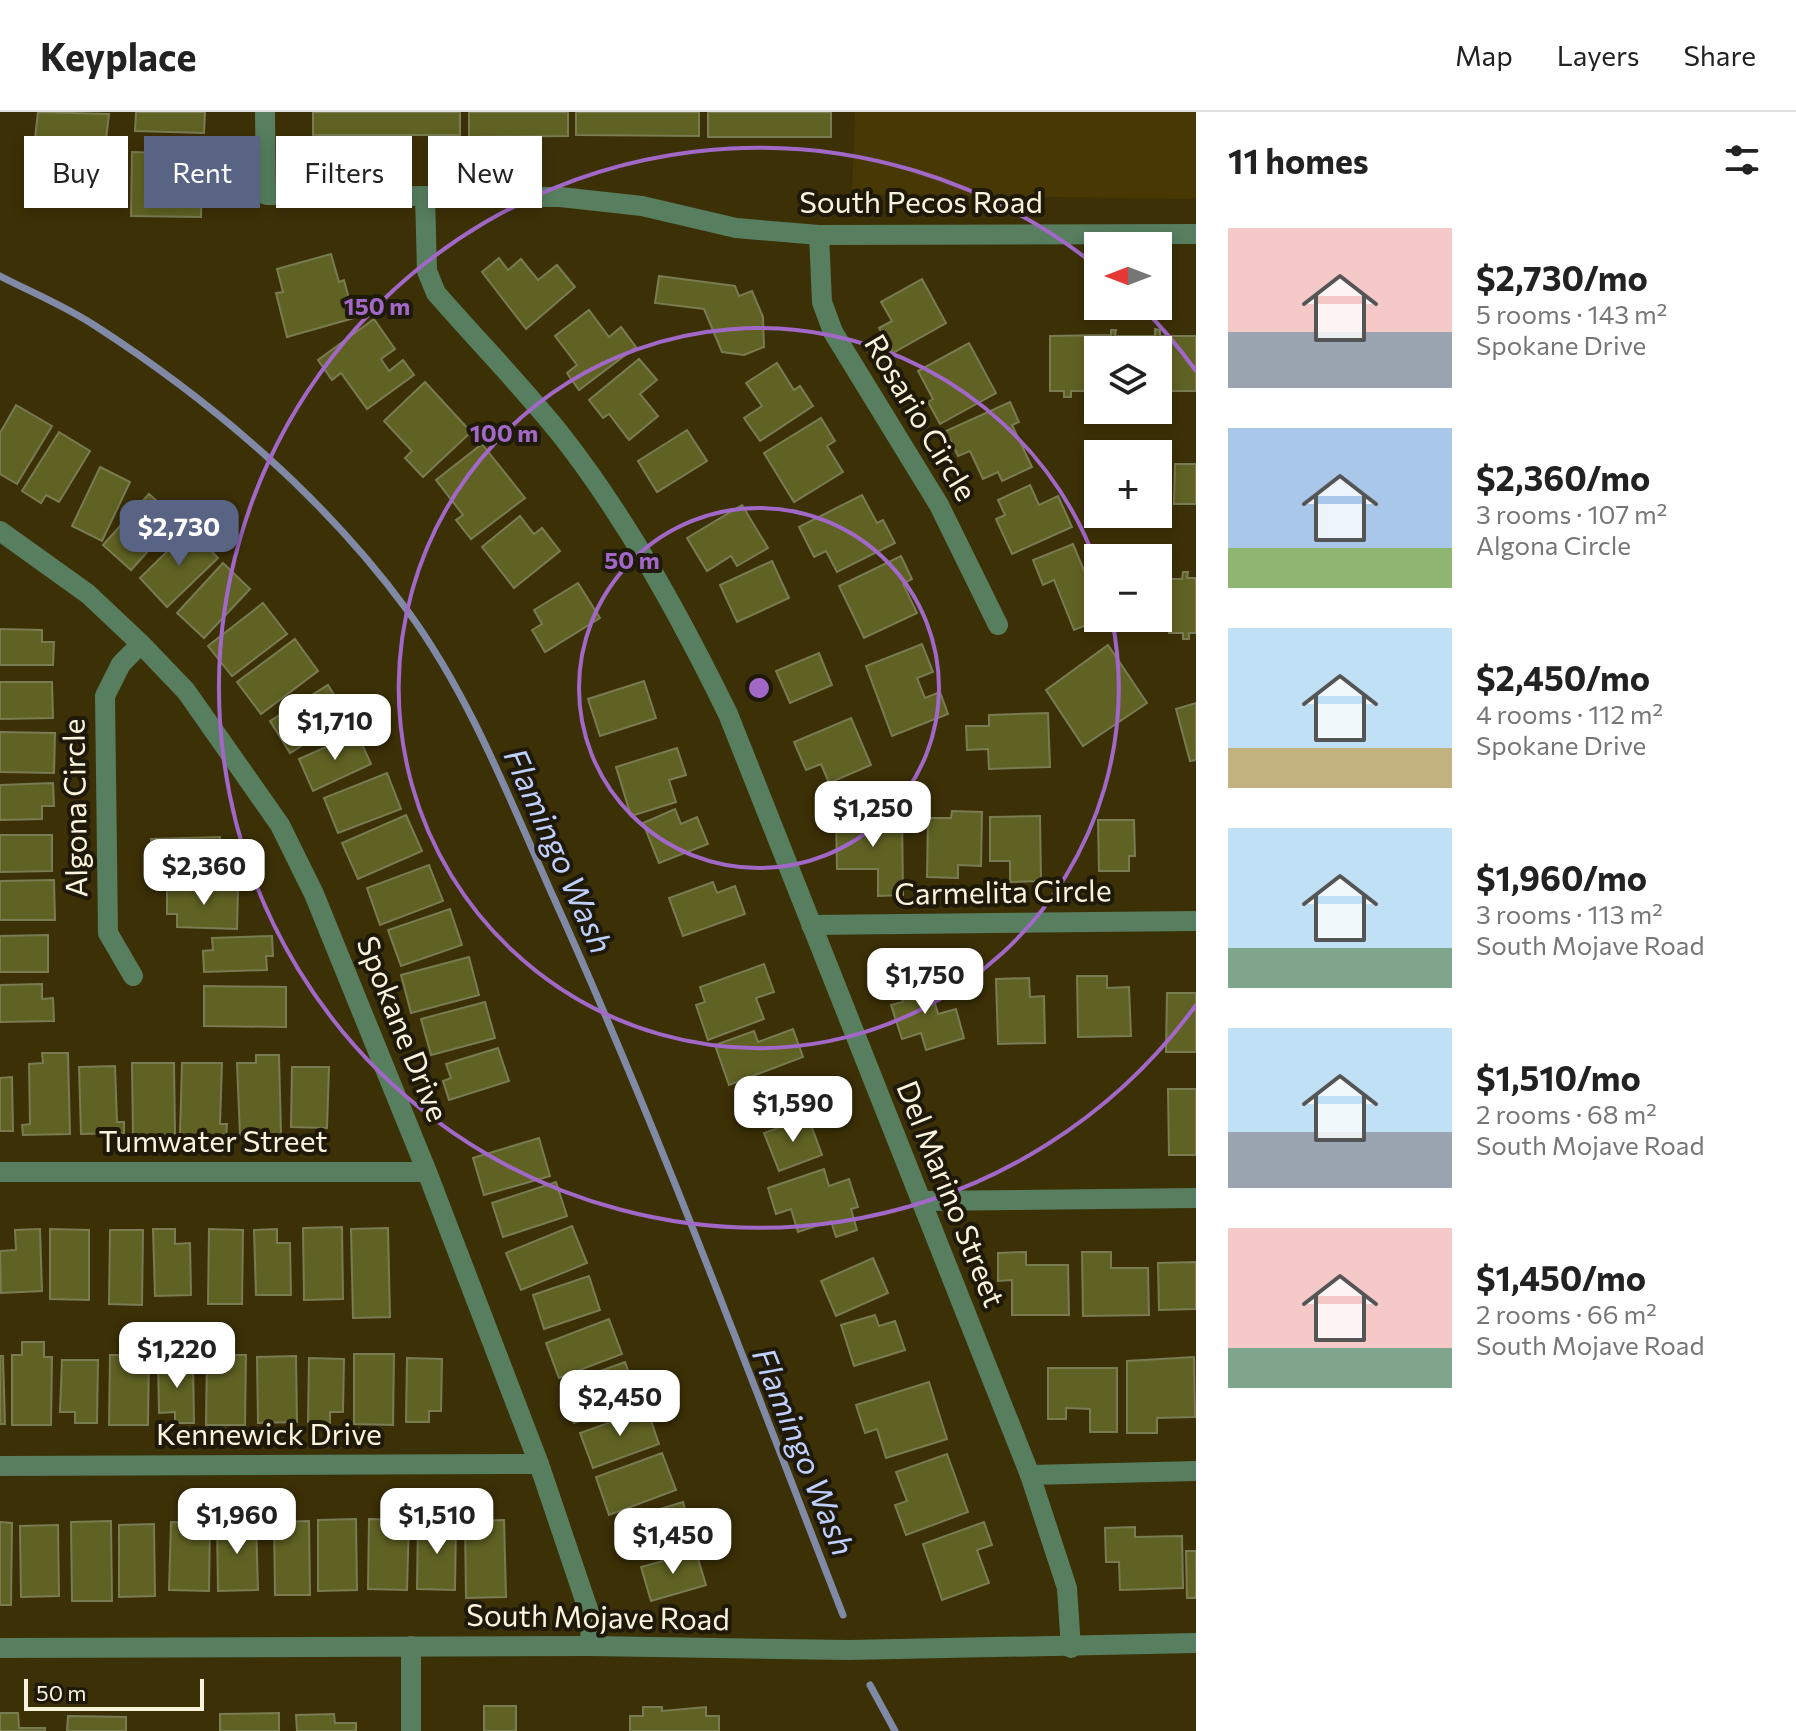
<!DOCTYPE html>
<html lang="en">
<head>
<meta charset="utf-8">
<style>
  :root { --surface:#fff; --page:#f2f2f2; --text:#222; --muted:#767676; --line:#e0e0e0; --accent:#596485 }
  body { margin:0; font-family:Commissioner,sans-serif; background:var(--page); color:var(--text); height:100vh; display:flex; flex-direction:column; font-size:30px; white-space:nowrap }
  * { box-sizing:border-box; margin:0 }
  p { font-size:26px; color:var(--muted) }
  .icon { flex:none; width:44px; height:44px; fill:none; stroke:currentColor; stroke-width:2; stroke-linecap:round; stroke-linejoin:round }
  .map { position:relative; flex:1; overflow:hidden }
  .sheet { display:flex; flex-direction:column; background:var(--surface); width:600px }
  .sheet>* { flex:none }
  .top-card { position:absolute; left:24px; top:24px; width:760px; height:72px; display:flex; gap:16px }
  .needle { width:52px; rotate:270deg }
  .tools { position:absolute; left:1084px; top:120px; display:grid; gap:16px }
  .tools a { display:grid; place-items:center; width:88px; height:88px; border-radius:0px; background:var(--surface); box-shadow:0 4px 12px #0003; font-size:40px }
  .scale { position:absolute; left:24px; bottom:20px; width:180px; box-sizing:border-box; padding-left:8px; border:4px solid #faf3dd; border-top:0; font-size:22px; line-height:28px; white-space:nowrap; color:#faf3dd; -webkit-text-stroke:6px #1e1908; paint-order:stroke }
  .price { position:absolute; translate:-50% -68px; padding:0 18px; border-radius:16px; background:#fff; color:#222; font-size:26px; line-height:52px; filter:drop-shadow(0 2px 4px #0008) }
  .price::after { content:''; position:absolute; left:50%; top:48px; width:24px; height:18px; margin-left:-12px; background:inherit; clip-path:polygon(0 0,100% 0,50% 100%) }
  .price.selected { background:var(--accent); color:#fff }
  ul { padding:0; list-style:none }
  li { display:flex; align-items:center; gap:24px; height:200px; padding:0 32px }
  li span { display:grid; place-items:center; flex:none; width:224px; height:160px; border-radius:0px; color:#555 }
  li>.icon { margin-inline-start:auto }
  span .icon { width:96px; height:96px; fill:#fffc; stroke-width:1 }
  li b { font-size:34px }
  h2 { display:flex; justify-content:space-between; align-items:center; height:96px; padding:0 32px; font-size:34px }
  .tag { padding:0 28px; border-radius:0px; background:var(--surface); box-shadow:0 4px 12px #0003; font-size:28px; line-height:72px }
  .tag.selected { background:var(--accent); color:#fff }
  header { display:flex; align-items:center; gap:48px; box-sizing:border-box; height:112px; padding:0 40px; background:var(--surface); border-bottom:2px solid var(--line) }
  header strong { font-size:38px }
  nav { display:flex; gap:44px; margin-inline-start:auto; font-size:28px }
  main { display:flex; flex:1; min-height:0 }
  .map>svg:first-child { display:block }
  .built { fill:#483904 }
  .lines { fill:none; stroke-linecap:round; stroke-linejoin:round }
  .stream { stroke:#8089a6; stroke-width:7 }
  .building { fill:#606223; stroke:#797b53; stroke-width:2 }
  .minor { stroke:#577e5f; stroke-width:20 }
  .tertiary { stroke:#577e5f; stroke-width:20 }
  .ring { fill:none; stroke:#a168c8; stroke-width:4 }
  .labels { text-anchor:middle; stroke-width:8; stroke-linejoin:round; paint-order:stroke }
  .street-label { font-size:30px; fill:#faf3dd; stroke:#1e1908 }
  .water-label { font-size:32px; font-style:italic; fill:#bfcffe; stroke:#1e1908 }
  .centre { fill:#a168c8; stroke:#1e1908; stroke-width:4 }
  .ring-label { font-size:24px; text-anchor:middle; font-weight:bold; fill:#a168c8; stroke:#1e1908; stroke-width:8; stroke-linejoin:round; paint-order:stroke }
</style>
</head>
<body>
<header>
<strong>Keyplace</strong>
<nav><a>Map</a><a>Layers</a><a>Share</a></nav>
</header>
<main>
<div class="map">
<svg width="1196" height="1619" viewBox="0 0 1196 1619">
  <rect width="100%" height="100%" fill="#3c3006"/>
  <!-- built -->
  <polygon class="built" points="855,0 1196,0 1196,87 852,82"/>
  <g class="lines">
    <!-- stream -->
    <g class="stream">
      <path d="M0 164C31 180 65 194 94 213 212 289 324 385 407 498 470 584 509 686 552 782 659 1018 749 1262 843 1503"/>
      <polyline points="870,1573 895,1619"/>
    </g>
  </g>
  <!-- building -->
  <g class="building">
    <polygon points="38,0 109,2 101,71 31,63"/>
    <polygon points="136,0 205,0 204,21 135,19"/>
    <rect x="313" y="0" width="147" height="23"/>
    <polygon points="469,0 568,0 568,24 469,25"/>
    <polygon points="576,0 699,0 699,24 576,23"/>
    <rect x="708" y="0" width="123" height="25"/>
    <polygon points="132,40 202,42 201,105 131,104"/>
    <polygon points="331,142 339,170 344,168 354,206 287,225 276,181 283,180 277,157"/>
    <polygon points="499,146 508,158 521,147 538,168 557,153 575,175 526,217 482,160"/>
    <polygon points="659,164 735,174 739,184 752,179 763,205 764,235 744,243 722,240 704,197 655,191"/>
    <polygon points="922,167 946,211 893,241 879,216 892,209 881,190"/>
    <polygon points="589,198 609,225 621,215 636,235 579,278 567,261 577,253 555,224"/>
    <polygon points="374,207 395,237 381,247 389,259 403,248 414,263 367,297 341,261 332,268 318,248"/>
    <polygon points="1155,217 1160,218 1160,224 1196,224 1196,279 1161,279 1158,285 1158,238 1098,238 1098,279 1071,279 1071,285 1064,285 1064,279 1050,279 1050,224 1111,223 1111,218 1116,218 1115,224 1155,224"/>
    <polygon points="969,231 996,281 940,312 928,290 933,287 918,259"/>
    <polygon points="639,247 657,268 640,282 658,304 629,328 609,302 603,306 589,288"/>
    <polygon points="777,251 794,278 800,274 813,294 760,329 744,306 762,294 746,271"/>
    <polygon points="425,270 471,320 423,365 405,346 412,339 384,309"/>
    <polygon points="1010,290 1019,310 1012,313 1032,355 1002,369 998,360 983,367 970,339 958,344 946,319"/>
    <polygon points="16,293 52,314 17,372 0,362 0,321"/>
    <polygon points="821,306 835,329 827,334 843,360 794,390 764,341"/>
    <polygon points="687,318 707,349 657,380 638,349"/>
    <polygon points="59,320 90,339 59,390 46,383 41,391 22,379"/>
    <polygon points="482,332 525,386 471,427 456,408 463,403 436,368"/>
    <polygon points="1175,352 1196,352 1196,392 1174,392"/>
    <polygon points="100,355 130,370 102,429 72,414"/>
    <polygon points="1030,373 1039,393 1058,384 1072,415 1012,442 996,407 1005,403 998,388"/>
    <polygon points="149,382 177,407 131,458 103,433"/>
    <polygon points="862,383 877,411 883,408 895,431 837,460 826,439 814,445 799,415"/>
    <polygon points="742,393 768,436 737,454 731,444 707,459 687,426"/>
    <polygon points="520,404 534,422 542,416 560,439 514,476 482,435"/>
    <polygon points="190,417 218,446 167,495 140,466"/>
    <polygon points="1073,432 1094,483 1098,482 1098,506 1104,506 1074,518 1054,468 1043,473 1033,448"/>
    <polygon points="901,444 912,467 903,472 917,501 864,526 839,474"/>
    <polygon points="772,449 789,486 737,510 720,473"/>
    <polygon points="223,451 250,477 204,526 177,501"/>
    <polygon points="1183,460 1188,460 1187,466 1196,466 1196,521 1189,521 1189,527 1183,527 1183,521 1169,521 1169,467 1182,467"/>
    <polygon points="578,471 600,506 545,540 532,518 542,512 534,498"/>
    <polygon points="263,491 287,522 232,564 208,534"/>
    <polygon points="0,517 42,518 42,530 54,530 53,553 0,553"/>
    <polygon points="295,527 318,559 261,602 237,570"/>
    <polygon points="922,532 933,560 917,566 925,586 940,580 948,602 892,624 866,554"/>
    <polygon points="1108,533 1147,591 1083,634 1046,578"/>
    <polygon points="819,541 832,573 790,591 776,559"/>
    <polygon points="644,569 656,606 600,624 588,587"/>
    <polygon points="0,570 52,570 53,606 0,607"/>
    <polygon points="328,573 348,605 290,641 270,609"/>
    <polygon points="1196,591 1196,648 1190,649 1176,597"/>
    <polygon points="1048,601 1050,655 989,657 988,637 967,638 966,614 989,614 989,603"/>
    <polygon points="851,606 871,653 829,671 821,652 806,658 794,630"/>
    <polygon points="0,620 55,621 54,661 0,660"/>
    <polygon points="357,621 371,652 313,679 299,647"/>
    <polygon points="677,636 686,663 669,668 676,690 631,704 616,655"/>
    <polygon points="387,661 401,697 338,721 324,686"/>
    <polygon points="53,671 54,694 42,694 42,707 0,708 0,673"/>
    <polygon points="675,697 681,712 697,705 708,732 659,751 643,711"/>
    <polygon points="952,699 982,700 981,754 958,753 958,766 927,765 928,706 951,706"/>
    <polygon points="406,703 422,739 358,767 342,731"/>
    <polygon points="902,703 903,783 878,784 878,757 837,757 836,704"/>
    <polygon points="1040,704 1041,769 1010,770 1010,749 990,749 990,705"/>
    <polygon points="1098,708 1134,708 1135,744 1129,744 1129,759 1099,759"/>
    <polygon points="0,723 52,723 52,759 0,760"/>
    <polygon points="220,725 220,763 151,765 151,727"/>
    <polygon points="429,753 443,789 380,813 367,776"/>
    <polygon points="54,768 55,808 0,808 0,769"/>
    <polygon points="713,770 717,781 735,774 745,802 683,824 669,786"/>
    <polygon points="167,775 238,777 237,817 177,815 177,802 167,802"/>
    <polygon points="450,797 462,833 401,854 388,818"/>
    <polygon points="48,823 48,860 0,860 0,824"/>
    <polygon points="272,824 273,844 266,844 267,858 204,860 203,839 213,838 212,826"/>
    <polygon points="469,845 479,883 411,901 401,863"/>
    <polygon points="764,852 774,880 756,886 764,907 708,928 696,893 705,890 700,875"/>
    <polygon points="927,864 938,902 956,897 964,926 926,938 921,921 902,927 891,893 903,890 898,873"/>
    <polygon points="1077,864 1107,864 1107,876 1129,875 1131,924 1078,925"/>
    <polygon points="1029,866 1030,885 1044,884 1045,931 998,932 996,867"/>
    <polygon points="42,872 42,887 53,886 54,909 0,910 0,873"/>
    <polygon points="204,874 286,875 286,915 204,914"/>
    <polygon points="1167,881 1196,881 1196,940 1166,940"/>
    <polygon points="485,890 495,926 431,943 421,907"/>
    <polygon points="793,917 803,945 729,973 715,933 754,919 758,930"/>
    <polygon points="498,936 509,969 449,988 443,969 451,966 446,952"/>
    <polygon points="42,941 68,941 70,1022 23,1023 22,1013 30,1012 29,952 43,951"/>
    <polygon points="256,943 279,943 281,1022 240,1023 237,951 256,951"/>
    <polygon points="132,951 174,951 175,1023 133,1024"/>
    <polygon points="182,951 222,951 220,1012 227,1012 226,1025 180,1024"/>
    <polygon points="115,954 117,1010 124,1010 124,1021 81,1022 79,955"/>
    <polygon points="292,955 329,955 327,1016 291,1015"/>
    <polygon points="12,965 13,1019 0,1019 0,966"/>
    <polygon points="1168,977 1196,977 1196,1043 1169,1043"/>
    <polygon points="808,1005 822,1043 779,1059 764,1021"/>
    <polygon points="539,1026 550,1064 484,1083 473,1046"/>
    <polygon points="824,1057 829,1074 849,1067 858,1095 851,1097 857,1118 836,1125 831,1109 798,1120 791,1097 776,1102 768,1076"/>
    <polygon points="556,1070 567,1104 503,1125 492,1091"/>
    <polygon points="572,1114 587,1151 521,1178 506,1141"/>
    <polygon points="342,1115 343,1187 304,1188 303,1116"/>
    <polygon points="388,1116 390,1205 353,1206 351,1117"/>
    <polygon points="40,1117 42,1179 1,1181 0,1139 16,1138 15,1118"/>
    <polygon points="50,1117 89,1118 89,1188 50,1187"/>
    <polygon points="153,1117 175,1117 175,1132 190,1131 191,1183 155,1184"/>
    <polygon points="209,1117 243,1118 242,1192 208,1192"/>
    <polygon points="277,1117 277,1131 290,1131 291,1183 256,1183 254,1118"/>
    <polygon points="110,1118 143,1118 142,1193 109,1192"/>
    <polygon points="1026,1140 1026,1153 1068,1153 1069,1203 1012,1203 1012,1168 998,1169 998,1141"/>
    <polygon points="1082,1140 1111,1140 1111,1156 1148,1156 1149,1203 1083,1204"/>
    <polygon points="873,1146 888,1181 836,1204 821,1169"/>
    <polygon points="1196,1150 1196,1197 1159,1198 1158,1151"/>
    <polygon points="589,1164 600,1198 544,1217 533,1183"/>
    <polygon points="875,1203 879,1214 895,1209 905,1238 854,1254 841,1213"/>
    <polygon points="609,1207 622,1242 559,1266 546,1231"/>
    <polygon points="22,1230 44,1230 44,1245 52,1245 51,1313 12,1313 12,1243 22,1243"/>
    <polygon points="354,1242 394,1242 393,1313 354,1312"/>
    <polygon points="110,1243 149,1243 148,1313 109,1313"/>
    <polygon points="207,1243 246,1243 245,1313 206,1313"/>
    <polygon points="0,1244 3,1244 5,1312 0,1312"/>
    <polygon points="296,1244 297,1310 258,1311 257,1245"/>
    <polygon points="1194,1245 1195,1305 1157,1306 1157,1321 1127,1321 1127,1249"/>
    <polygon points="309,1246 344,1247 343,1300 330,1300 330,1311 308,1310"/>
    <polygon points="407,1246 442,1247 441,1299 429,1299 429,1310 406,1310"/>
    <polygon points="62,1248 98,1248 97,1311 75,1311 75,1300 60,1300"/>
    <polygon points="193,1248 194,1311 175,1311 175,1300 159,1301 158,1249"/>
    <polygon points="625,1250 639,1288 574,1311 561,1273"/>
    <polygon points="1048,1256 1117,1256 1117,1320 1090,1320 1090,1297 1066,1296 1066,1307 1048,1307"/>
    <polygon points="929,1270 947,1327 886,1346 877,1317 865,1321 856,1293"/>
    <polygon points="647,1297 659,1332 593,1356 580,1321"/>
    <polygon points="662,1341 676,1378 609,1403 596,1365"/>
    <polygon points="947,1342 968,1400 906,1423 895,1393 907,1389 896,1360"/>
    <polygon points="683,1390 693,1425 628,1445 617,1410"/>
    <polygon points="356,1407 357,1478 318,1479 318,1408"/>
    <polygon points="369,1407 409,1408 407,1478 368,1477"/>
    <polygon points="256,1408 258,1478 218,1479 217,1409"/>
    <polygon points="504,1408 506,1485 466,1486 465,1409"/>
    <polygon points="111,1409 112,1489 72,1489 71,1410"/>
    <polygon points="309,1409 310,1483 275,1483 274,1410"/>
    <polygon points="0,1410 12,1411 11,1493 0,1493"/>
    <polygon points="171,1410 210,1411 209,1479 169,1478"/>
    <polygon points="418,1410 456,1410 455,1478 417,1477"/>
    <polygon points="984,1410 992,1433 977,1438 989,1471 942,1488 923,1432"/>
    <polygon points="154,1412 155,1484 119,1485 119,1413"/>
    <polygon points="58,1413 59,1484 21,1485 20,1414"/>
    <polygon points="1135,1415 1135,1425 1182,1424 1183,1476 1120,1478 1119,1450 1106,1450 1105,1416"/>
    <polygon points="1186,1439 1196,1439 1196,1486 1187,1486"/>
    <polygon points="696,1440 706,1473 651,1489 641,1455"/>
    <rect x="484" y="1594" width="32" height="25"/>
    <polygon points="643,1595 662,1595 662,1599 706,1595 706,1604 719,1604 719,1619 630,1619 630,1604 643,1604"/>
    <polygon points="0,1601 18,1601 19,1616 45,1616 45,1619 0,1619"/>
    <polygon points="279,1601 279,1619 220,1619 220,1602"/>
    <polygon points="334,1602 335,1611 356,1611 356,1619 297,1619 296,1603"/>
    <polygon points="68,1604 126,1605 126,1619 67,1619"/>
  </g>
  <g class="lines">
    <!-- minor -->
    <g class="minor">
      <polyline points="265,0 266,83 560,85 642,94 736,116 819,123 1196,122"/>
      <path d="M425 84 427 159 436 181C476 227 519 271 558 319 626 405 680 504 728 602L1030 1363 1067 1476 1071 1536"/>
      <polyline points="819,123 822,190 833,220 939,393 998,513"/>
      <polyline points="0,419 88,482 141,532 186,579 280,713 314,782 427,1060 539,1352 591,1506 590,1534"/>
      <polyline points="811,813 1196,809"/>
      <polyline points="133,864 108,821 105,584 121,552 141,532"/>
      <polyline points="0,1060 427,1060"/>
      <polyline points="921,1089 1196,1086"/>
      <polyline points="0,1354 539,1352"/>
      <polyline points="1030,1363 1196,1359"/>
      <polyline points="411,1619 411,1534"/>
    </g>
    <!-- tertiary -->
    <polyline class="tertiary" points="0,1536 590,1534 849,1538 1196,1531"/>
  </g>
  <!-- distance rings -->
  <g class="ring">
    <circle cx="759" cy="576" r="180"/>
    <path d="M1112 507A360 360 0 1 1 1097 453"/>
    <path d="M1196 893A540 540 0 1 1 1095 153M1141 194A540 540 0 0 1 1196 259"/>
  </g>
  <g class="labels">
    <!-- street labels -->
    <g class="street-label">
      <text x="921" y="101">South Pecos Road</text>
      <text transform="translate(920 306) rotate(59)" y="10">Rosario Circle</text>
      <text transform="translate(76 696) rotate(-91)" y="10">Algona Circle</text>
      <text transform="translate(1003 781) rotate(-1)" y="10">Carmelita Circle</text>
      <text transform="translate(402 917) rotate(68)" y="10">Spokane Drive</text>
      <text x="213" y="1040">Tumwater Street</text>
      <text transform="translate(950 1082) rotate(68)" y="10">Del Marino Street</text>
      <text x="269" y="1333">Kennewick Drive</text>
      <text transform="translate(598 1506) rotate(1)" y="10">South Mojave Road</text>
    </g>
    <!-- water labels -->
    <g class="water-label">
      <text transform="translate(558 739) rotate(66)" y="11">Flamingo Wash</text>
      <text transform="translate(803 1340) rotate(68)" y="11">Flamingo Wash</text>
    </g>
  </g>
  <circle cx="759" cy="576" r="12" class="centre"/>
  <g class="ring-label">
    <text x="377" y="203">150 m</text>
    <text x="504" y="330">100 m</text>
    <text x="632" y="457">50 m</text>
  </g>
</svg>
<div class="tools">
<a><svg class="needle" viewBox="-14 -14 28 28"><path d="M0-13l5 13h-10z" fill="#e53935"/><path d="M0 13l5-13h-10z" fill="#767676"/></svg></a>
<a><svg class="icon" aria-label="layers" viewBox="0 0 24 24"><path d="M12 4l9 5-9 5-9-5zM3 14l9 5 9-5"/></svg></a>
<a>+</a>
<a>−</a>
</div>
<div class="scale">50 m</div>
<b class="price selected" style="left:179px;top:456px">$2,730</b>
<b class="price" style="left:335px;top:650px">$1,710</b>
<b class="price" style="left:873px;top:737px">$1,250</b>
<b class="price" style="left:204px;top:795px">$2,360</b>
<b class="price" style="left:925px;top:904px">$1,750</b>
<b class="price" style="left:793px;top:1032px">$1,590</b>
<b class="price" style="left:177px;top:1278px">$1,220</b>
<b class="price" style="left:620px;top:1326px">$2,450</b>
<b class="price" style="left:237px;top:1444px">$1,960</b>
<b class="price" style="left:437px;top:1444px">$1,510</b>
<b class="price" style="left:673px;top:1464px">$1,450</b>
<div class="top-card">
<a class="tag">Buy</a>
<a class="tag selected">Rent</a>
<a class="tag">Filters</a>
<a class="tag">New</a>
</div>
</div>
<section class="sheet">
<h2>11 homes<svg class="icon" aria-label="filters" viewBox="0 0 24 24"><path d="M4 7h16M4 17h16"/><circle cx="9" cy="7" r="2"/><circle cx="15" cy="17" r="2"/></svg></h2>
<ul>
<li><span style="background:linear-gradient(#f6c9c9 65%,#9aa5b1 0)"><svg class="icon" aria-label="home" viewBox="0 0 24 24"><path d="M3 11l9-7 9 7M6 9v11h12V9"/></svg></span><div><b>$2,730/mo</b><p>5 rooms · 143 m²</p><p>Spokane Drive</p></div></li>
<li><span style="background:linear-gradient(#a9c7e8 75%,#8fb573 0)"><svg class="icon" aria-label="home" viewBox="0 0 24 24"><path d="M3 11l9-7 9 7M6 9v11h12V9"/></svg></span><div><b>$2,360/mo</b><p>3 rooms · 107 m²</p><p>Algona Circle</p></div></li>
<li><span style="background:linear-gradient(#bfe0f5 75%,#c2b280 0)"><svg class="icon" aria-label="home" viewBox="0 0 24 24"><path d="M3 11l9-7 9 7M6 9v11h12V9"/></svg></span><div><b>$2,450/mo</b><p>4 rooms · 112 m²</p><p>Spokane Drive</p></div></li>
<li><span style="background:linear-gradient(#bfe0f5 75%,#7fa58c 0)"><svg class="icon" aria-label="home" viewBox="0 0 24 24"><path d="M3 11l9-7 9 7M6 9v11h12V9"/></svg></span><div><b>$1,960/mo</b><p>3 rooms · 113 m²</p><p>South Mojave Road</p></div></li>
<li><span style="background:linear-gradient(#bfe0f5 65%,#9aa5b1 0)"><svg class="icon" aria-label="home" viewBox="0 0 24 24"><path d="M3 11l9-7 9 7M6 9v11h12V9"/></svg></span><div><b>$1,510/mo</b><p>2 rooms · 68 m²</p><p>South Mojave Road</p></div></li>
<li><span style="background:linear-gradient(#f6c9c9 75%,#7fa58c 0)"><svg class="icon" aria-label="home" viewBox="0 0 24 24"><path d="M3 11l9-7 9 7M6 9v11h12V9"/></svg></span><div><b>$1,450/mo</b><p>2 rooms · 66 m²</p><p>South Mojave Road</p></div></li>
</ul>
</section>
</main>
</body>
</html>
